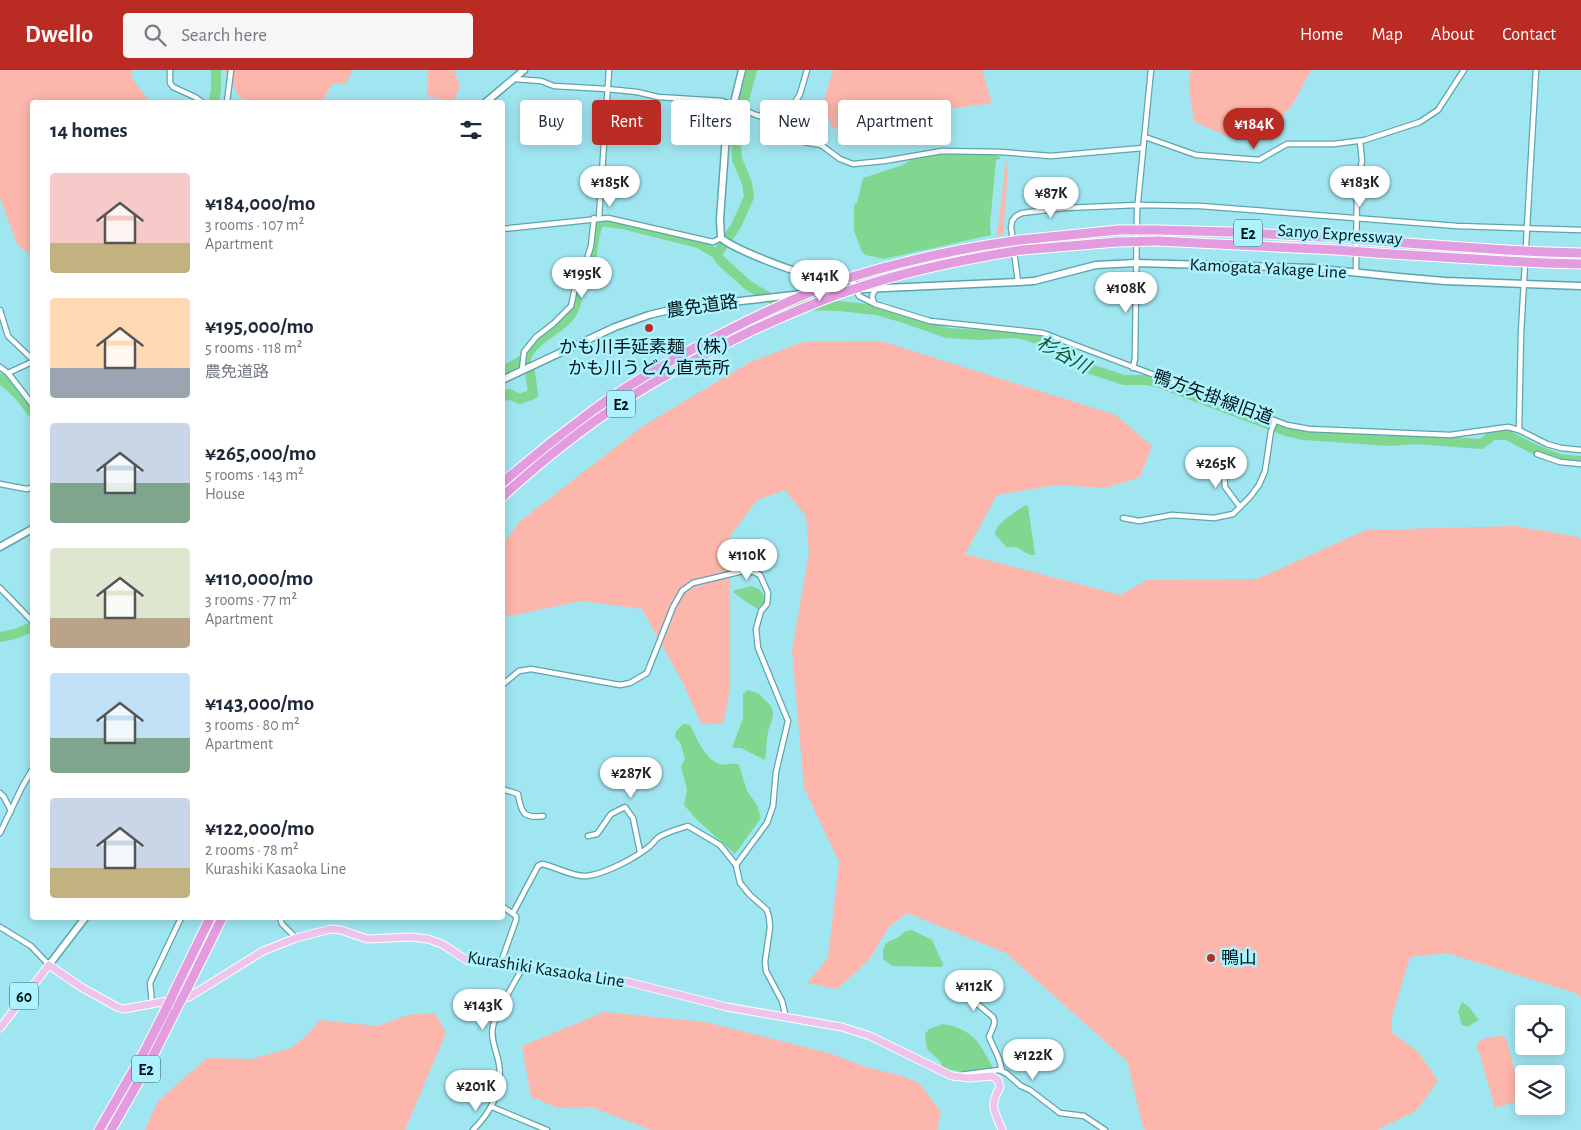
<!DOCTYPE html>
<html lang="en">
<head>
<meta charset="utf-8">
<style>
  :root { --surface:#fff; --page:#f6f6f7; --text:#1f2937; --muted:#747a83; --accent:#b92b23 }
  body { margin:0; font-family:"Alegreya Sans","Noto Sans JP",sans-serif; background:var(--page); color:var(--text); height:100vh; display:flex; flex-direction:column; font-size:19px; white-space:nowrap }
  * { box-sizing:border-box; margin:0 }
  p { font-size:16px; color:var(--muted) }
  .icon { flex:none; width:28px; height:28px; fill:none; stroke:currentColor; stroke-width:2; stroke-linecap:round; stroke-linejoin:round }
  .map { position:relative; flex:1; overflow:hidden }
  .drawer { position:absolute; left:30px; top:30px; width:475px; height:820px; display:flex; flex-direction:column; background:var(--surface); border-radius:5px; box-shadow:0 2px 12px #0003 }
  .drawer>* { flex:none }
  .top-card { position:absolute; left:520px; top:30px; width:475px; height:45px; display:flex; gap:10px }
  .controls { position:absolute; left:1515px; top:935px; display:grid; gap:10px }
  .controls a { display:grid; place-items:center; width:50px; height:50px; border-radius:5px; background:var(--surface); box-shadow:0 2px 12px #0003; font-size:25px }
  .price { position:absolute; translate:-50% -42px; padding:0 11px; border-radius:18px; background:#fff; color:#222; font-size:16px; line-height:32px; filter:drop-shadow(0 1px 2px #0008) }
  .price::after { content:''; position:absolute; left:50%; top:30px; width:15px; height:11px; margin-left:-8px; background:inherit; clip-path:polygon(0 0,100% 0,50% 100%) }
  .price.on { background:var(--accent); color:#fff }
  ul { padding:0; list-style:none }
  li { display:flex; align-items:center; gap:15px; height:125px; padding:0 20px }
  li span { display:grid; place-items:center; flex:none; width:140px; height:100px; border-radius:5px; color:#555 }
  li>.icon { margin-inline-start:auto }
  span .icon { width:60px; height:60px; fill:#fffc; stroke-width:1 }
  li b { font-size:21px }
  h2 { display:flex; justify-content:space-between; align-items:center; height:60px; padding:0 20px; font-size:21px }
  .pill { padding:0 18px; border-radius:5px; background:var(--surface); box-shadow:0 2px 12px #0003; font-size:18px; line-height:45px }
  .pill.on { background:var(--accent); color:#fff }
  header { display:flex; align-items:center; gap:30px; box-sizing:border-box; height:70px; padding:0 25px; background:var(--accent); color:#fff }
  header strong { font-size:24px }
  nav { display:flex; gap:28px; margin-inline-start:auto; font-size:18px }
  .search { width:350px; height:45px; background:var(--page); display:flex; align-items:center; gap:12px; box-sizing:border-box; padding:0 18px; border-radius:5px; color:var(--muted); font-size:19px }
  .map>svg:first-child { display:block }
  .green { fill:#fdb6ab }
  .water { fill:#80d890 }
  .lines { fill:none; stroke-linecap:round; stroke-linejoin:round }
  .river { stroke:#80d890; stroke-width:10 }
  .street-casing { stroke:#5ea4af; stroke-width:7 }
  .secondary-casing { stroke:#5ea4af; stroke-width:9 }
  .primary-casing { stroke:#fff; stroke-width:9 }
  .highway-casing { stroke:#fff; stroke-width:11 }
  .street { stroke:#fff; stroke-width:4.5 }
  .secondary { stroke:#fff; stroke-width:6 }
  .primary { stroke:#efc4ec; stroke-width:7 }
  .highway { stroke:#e49ce0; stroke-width:9 }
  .highway-bridge-casing { stroke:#fff; stroke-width:11; stroke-linecap:butt }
  .highway-bridge { stroke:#e49ce0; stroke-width:9 }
  .poi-dot { fill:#b92b23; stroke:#adf3ff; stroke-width:2 }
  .labels { text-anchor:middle; stroke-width:5; stroke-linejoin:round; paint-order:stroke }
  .shield { fill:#adf3ff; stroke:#34585e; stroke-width:1 }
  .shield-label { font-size:16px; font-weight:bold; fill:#001519 }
  .street-label { font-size:18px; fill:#001519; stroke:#adf3ff }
  .poi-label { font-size:18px; fill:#001519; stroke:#adf3ff }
  .water-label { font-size:19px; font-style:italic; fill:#105023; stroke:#adf3ff }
</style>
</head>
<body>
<header>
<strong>Dwello</strong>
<div class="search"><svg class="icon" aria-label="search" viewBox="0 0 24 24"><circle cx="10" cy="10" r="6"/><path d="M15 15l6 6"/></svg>Search here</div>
<nav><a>Home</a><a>Map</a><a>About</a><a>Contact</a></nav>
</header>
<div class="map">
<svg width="1581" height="1060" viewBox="0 0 1581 1060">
  <rect width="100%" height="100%" fill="#a0e6f1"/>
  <!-- green -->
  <g class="green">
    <polygon points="0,0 133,0 131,7 149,31 149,32 32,32 32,186 17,174 0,128"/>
    <polygon points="224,0 353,0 346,13 332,14 322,32 246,32 238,25"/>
    <polygon points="428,0 454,0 460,16 453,32 427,26"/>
    <polygon points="833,0 982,0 992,33 957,38 893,43 868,63 832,58 823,33"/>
    <polygon points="1190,0 1311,0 1292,36 1264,64 1229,67 1194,52 1189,19"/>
    <polygon points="1006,89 1008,98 1003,165 997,166"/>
    <polygon points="881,271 1116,345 1152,376 1140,407 1106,418 1057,415 997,425 965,484 1120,525 1147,510 1257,509 1366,460 1516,456 1579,467 1581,470 1581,928 1575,923 1447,883 1410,887 1392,946 1392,962 1419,983 1438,1011 1416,1041 1377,1060 1146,1060 1143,1057 1127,991 1006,883 907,843 888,858 869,890 837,919 807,913 828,888 839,792 804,718 792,580 809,483 806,446 785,420 757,430 730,466 730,620 723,654 701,653 682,611 642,539 581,531 510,546 503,545 503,475 519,452 643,356 750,292 803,272"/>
    <polygon points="604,942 705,952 832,984 866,997 903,1006 919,1013 941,1042 937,1060 651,1060 591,1037 559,1038 531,1027 522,976"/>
    <polygon points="435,943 446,963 405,1060 145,1060 158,1031 207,988 251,989 291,978 306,966 320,950 377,956 408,945"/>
    <path d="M1504 966 1507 971 1520 1022 1517 1027 1518 1031 1495 1038 1479 982 1476 976C1481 966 1494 967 1504 966Z"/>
  </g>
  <!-- water -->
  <g class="water">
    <polygon points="951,83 993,84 1000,87 1000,89 996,90 990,155 991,165 884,189 866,185 862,182 854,161 854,135 857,133 863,108 903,95 910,90 928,85"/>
    <path d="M1025 435 1028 436 1035 485H1030L1016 477H1006L995 464C996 452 1016 442 1025 435Z"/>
    <path d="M751 516C759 518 765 522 764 532L758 539 745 531 733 522 735 520Z"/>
    <path d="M748 620 760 624C762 629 767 631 770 635 777 644 770 654 768 662 766 671 767 681 765 690L741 678H732L743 648V624Z"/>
    <path d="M683 654 690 655C696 667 705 690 720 694 727 696 733 691 739 695L747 721 757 735 761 748 735 784 696 749 684 735 687 719 681 697 685 689 680 672 675 667 676 661Z"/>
    <polygon points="912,860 932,870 943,894 942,897 892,896 883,889 883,880 886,873 897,868 906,861"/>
    <polygon points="1462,932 1469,937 1479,950 1467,957 1462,955 1458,942"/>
    <path d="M943 954C973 959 980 973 993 998 976 1003 958 1001 941 999V992L927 979 925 964 929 959Z"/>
  </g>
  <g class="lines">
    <!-- river -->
    <g class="river">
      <polyline points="214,32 216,19 216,0"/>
      <polyline points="717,184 720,190 749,216 775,231 792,235 839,236 876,240 904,248 947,263 982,265 1010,263 1022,264 1043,271 1062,285 1084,297 1124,310 1147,310 1162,314 1286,361 1304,365 1390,371 1416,369 1481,374 1493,365 1507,365 1534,379 1559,389 1581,391"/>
      <polyline points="717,184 736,156 749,127 747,113 737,89 735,51 743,34 752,0"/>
      <path d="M502 302 526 288C534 266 566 259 574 239 577 232 578 224 580 216 583 207 589 197 591 188 594 177 593 159 601 151L622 154 698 173 717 184"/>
      <polyline points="0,308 17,323 32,342"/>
      <polyline points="502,327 509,324 520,329 533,324 530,302 526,294 526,289"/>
      <polyline points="0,567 15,564 32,557"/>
    </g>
    <!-- street casing -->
    <g class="street-casing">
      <g id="street">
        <polyline points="170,0 170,13 173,17 195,27 202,32"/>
        <polyline points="515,9 541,11 554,16 607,19 637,22 658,27 722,31 756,45 783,52 798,71 821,75 840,89 853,94 884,91 942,81 1001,82 1051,86 1143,78"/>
        <polyline points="227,32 231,0"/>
        <polyline points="783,52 800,24 807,0"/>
        <polyline points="1145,67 1196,85 1259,90 1287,74 1334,74 1365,70 1420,52 1438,40 1464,0"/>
        <polyline points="599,147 609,0"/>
        <polyline points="502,159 608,148 713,172 721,168"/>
        <polyline points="1013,171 1011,157 1012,151 1016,146 1022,143 1064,138 1138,135 1200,136 1457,156 1581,160"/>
        <polyline points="1014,181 1018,212"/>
        <polyline points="1356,202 1357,114 1362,91 1360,71"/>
        <polyline points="856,219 859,226 875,234 930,251 1043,263 1287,355 1309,359 1450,365 1508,357 1519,360 1547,374 1561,378 1581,380"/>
        <polyline points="874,233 872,226 876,218"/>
        <polyline points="0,240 8,266 32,289"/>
        <polyline points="0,297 8,303 32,334"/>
        <polyline points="1133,298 1135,288 1137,141 1151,0"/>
        <polyline points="522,300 524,282 536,267 553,254 571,236 577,209 586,192 591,176 594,148"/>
        <polyline points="8,303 32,292"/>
        <polyline points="1519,360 1521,263 1536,0"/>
        <polyline points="1537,384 1560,392 1581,394"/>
        <polyline points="1223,389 1225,417 1240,437"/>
        <polyline points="0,414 26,419 32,418"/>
        <polyline points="1123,448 1139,451 1172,445 1214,448 1233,444 1250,427 1259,415 1265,401 1271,361 1275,351"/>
        <polyline points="0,518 32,551"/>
        <polyline points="502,615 519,601 531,599 620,615 630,613 647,603 673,537 682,521 693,513 743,501 754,502 760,505 768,523 767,534 761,541 756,559 758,578 788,651 776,702 773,736 767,753 736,795"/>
        <path d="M502 719 518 724C521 742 523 749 543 746"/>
        <polyline points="0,723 4,727 11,741"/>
        <polyline points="0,763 22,717 32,700"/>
        <polyline points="588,766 597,764 611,744 625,737 633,748 640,782"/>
        <path d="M513 843 538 796 542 794C557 797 572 807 587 806 605 804 637 787 650 776 653 773 655 770 659 767 667 762 678 759 688 756L720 775 736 795 740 813 750 825 767 840 769 847 770 857 765 892 766 901 782 931 786 948"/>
        <polyline points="280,848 282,854 296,868"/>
        <polyline points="0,857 31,876 49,895"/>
        <polyline points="500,895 516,850 516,846 502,836"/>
        <path d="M958 918 993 947C997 954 991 960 989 967L999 989 1002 1001"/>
        <polyline points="152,933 150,913 181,848"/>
        <polyline points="960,1005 999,1000 1006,1003 1021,1016 1030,1020 1060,1043 1084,1046 1105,1060"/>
        <polyline points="492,1037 547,1060"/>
        <path d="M473 1060C491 1042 503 1021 499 994 497 982 490 969 493 956 497 941 515 912 523 897"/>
      </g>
    </g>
    <!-- secondary casing -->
    <g class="secondary-casing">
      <g id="secondary">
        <path d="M742 0 726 65 720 149 721 168C734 179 790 201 808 204 820 206 836 202 847 207 852 209 854 214 856 219"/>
        <polyline points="486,32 524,0"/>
        <polyline points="863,219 1018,212 1034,211 1096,195 1136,193 1312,198 1399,207 1445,211 1581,216"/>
        <polyline points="815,222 843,220"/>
        <path d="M803 223C810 218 811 211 805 204"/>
        <polyline points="502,310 615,257 649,245 678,238 803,224"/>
        <polyline points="0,477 32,459"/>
        <polyline points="49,895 85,848"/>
      </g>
    </g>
    <!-- primary casing -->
    <g class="primary-casing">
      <path id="primary" d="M0 958 49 895 81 917 117 937 124 939 189 927 263 881 296 868 331 859 341 860 367 869 411 867 428 869 442 874 468 891 555 901 628 912 727 937 842 957 870 966 952 1006 969 1008 992 1006 998 1010 1000 1017C989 1037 994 1039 1002 1060"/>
    </g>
    <!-- highway casing -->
    <g class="highway-casing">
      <g id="highway">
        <polyline points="1158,160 1230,162 1338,168"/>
        <polyline points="1020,170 1118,160"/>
        <polyline points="1158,171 1337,180"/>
        <polyline points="1377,171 1506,180"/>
        <polyline points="1022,180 1117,172"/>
        <polyline points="1546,182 1581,183"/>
        <polyline points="1376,183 1506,191"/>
        <polyline points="1545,193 1581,194"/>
        <path d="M502 413C531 388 561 364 592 341 640 306 693 278 747 251"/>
        <path d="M502 427C548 385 598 346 651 314 683 295 717 278 751 261"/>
        <polyline points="187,919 222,848"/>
        <polyline points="175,920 210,848"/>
        <polyline points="99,1060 144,982 167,937"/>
        <polyline points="111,1060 153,986 178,936"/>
      </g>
    </g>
    <!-- street -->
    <use href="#street" class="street"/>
    <!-- secondary -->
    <use href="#secondary" class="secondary"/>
    <!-- primary -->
    <use href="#primary" class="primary"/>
    <!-- highway -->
    <use href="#highway" class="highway"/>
    <!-- highway-bridge casing -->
    <g class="highway-bridge-casing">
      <g id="highway-bridge">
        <polyline points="1118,160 1158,160"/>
        <polyline points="1338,168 1377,171"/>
        <polyline points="1117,172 1158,171"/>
        <polyline points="1337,180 1376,183"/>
        <polyline points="1506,180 1546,182"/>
        <polyline points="1506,191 1545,193"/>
        <path d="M747 251C779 236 811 220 845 209 902 191 961 178 1020 170"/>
        <path d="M751 261C784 246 817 231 851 220 906 201 964 189 1022 180"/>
        <polyline points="178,936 187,919"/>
        <polyline points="167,937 175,920"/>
      </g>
    </g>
    <!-- highway-bridge -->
    <use href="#highway-bridge" class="highway-bridge"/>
  </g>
  <!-- markers -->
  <g class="poi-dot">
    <circle cx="649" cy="258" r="5"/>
    <circle cx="1211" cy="888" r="5"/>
  </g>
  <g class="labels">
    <!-- shield labels -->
    <g class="shield">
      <rect x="1234" y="149.5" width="28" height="27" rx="4"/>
      <rect x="607" y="320.5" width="28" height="27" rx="4"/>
      <rect x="10" y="912.5" width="28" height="27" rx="4"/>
      <rect x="132" y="985.5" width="28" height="27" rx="4"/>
    </g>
    <g class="shield-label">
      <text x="1248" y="169">E2</text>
      <text x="621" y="340">E2</text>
      <text x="24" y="932">60</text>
      <text x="146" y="1005">E2</text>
    </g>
    <!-- street labels -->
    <g class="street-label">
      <text transform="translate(1340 164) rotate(4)" y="6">Sanyo Expressway</text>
      <text transform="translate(1268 198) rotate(3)" y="6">Kamogata Yakage Line</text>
      <text transform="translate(702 236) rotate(-8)" y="6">農免道路</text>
      <text transform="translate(1213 327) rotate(20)" y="6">鴨方矢掛線旧道</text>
      <text transform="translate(546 899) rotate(9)" y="6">Kurashiki Kasaoka Line</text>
    </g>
    <!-- poi labels -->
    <g class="poi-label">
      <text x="649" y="283">かも川手延素麺（株）<tspan x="649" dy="21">かも川うどん直売所</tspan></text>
      <text x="1221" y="894" text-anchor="start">鴨山</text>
    </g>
    <!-- water labels -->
    <g class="water-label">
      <text transform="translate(1064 284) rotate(28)" y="7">杉谷川</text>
    </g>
  </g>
</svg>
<div class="controls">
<a><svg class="icon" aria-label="locate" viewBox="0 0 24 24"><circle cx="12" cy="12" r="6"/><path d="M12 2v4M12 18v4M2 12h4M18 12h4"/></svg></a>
<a><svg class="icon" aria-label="layers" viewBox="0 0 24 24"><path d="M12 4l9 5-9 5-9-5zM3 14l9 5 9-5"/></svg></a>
</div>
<b class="price on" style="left:1254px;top:80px">¥184K</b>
<b class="price" style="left:610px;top:138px">¥185K</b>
<b class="price" style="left:1360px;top:138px">¥183K</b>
<b class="price" style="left:1051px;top:149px">¥87K</b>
<b class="price" style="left:582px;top:229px">¥195K</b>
<b class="price" style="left:820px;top:232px">¥141K</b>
<b class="price" style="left:1126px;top:244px">¥108K</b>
<b class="price" style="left:1216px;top:419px">¥265K</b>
<b class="price" style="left:747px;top:511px">¥110K</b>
<b class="price" style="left:631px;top:729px">¥287K</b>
<b class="price" style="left:974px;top:942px">¥112K</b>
<b class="price" style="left:483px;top:961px">¥143K</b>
<b class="price" style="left:1033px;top:1011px">¥122K</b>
<b class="price" style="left:476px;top:1042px">¥201K</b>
<div class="top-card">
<a class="pill">Buy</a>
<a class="pill on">Rent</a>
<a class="pill">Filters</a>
<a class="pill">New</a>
<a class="pill">Apartment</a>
</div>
<section class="drawer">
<h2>14 homes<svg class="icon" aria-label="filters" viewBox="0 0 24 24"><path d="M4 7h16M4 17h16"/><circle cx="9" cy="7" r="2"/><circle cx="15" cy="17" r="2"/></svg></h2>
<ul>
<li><span style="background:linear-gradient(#f6c9c9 70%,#c2b280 0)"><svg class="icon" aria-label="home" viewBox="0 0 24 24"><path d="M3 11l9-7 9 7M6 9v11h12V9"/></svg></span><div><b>¥184,000/mo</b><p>3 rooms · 107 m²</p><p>Apartment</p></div></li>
<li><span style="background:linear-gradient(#ffd9b3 70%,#9aa5b1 0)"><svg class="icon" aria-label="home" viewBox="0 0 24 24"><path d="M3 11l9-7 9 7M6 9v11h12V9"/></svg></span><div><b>¥195,000/mo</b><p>5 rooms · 118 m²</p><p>農免道路</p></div></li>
<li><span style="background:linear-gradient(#c9d6e8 60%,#7fa58c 0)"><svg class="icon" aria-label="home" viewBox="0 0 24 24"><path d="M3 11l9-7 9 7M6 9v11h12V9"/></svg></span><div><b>¥265,000/mo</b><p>5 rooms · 143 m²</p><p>House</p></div></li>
<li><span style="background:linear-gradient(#dfe7d0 70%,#b9a48a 0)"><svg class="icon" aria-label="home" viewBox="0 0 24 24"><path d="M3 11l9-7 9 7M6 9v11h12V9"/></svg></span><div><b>¥110,000/mo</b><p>3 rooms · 77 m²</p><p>Apartment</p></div></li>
<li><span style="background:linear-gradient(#bfe0f5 65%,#7fa58c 0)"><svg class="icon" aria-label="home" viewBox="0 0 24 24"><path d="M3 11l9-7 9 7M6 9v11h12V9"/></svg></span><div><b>¥143,000/mo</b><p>3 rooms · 80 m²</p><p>Apartment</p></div></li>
<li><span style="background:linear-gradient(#c9d6e8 70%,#c2b280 0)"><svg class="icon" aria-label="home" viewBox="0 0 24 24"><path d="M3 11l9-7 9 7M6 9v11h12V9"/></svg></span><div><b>¥122,000/mo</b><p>2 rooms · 78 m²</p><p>Kurashiki Kasaoka Line</p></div></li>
</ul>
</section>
</div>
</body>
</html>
